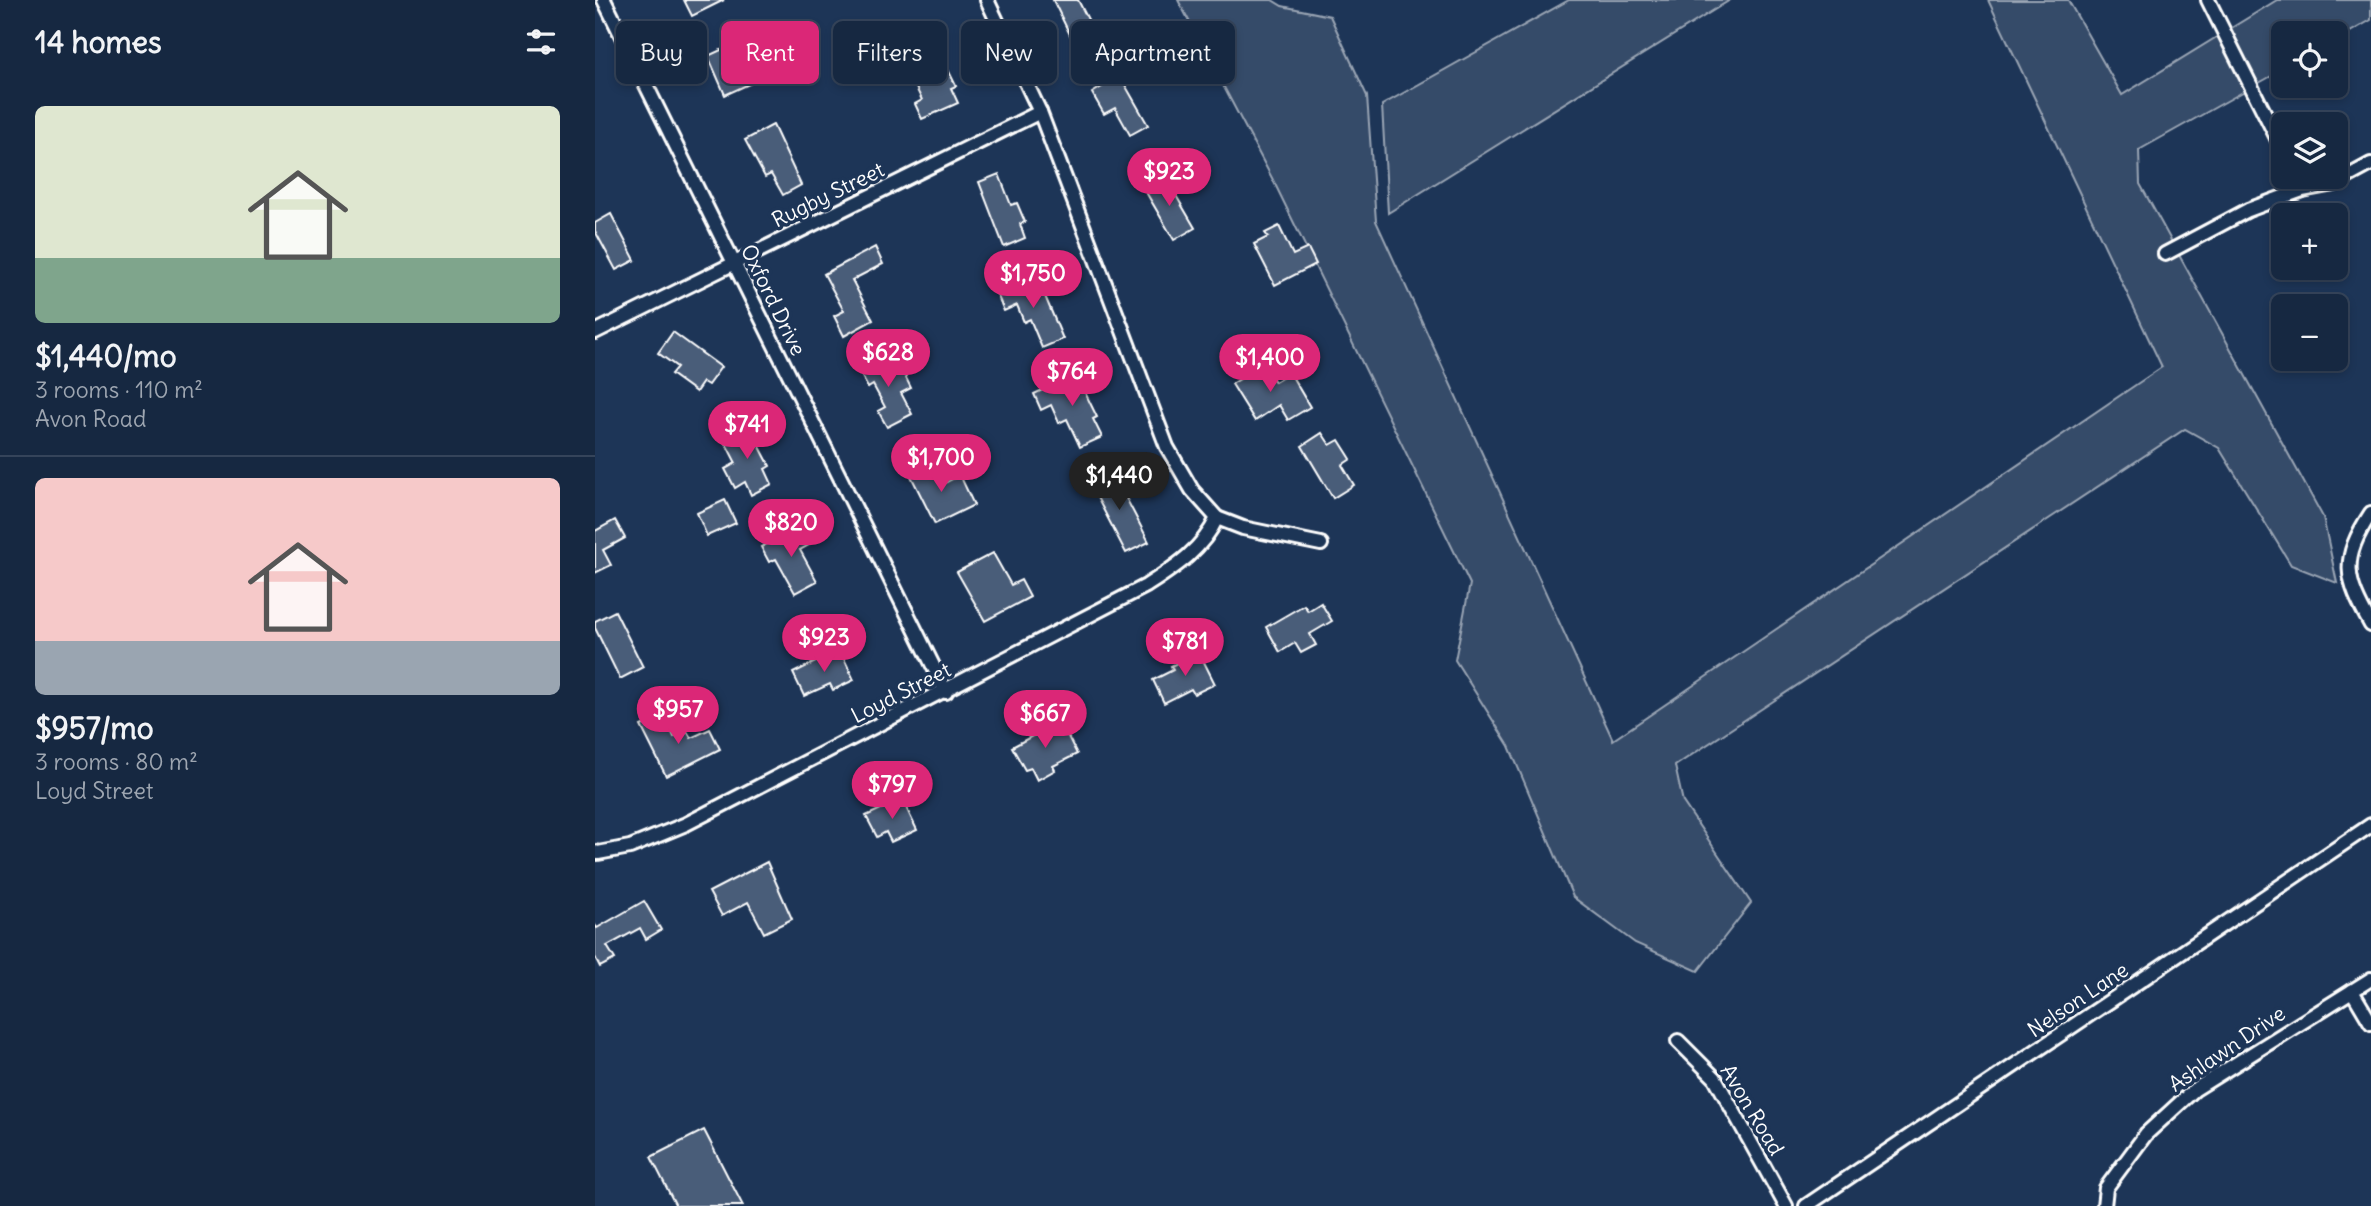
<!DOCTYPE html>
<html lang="en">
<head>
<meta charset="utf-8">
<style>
  :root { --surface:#162841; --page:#23344c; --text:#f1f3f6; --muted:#9ea6b1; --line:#35445a; --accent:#db2777 }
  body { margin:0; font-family:Delius,sans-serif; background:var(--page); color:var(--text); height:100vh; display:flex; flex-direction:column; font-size:26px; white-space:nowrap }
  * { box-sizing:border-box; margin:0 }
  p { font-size:23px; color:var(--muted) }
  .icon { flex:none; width:38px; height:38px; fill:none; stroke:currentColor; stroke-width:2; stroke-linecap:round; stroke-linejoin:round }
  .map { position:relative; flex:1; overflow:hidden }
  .sheet { display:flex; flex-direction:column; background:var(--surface); width:595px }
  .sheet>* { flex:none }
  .guide { position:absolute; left:21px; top:21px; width:665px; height:63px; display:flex; gap:14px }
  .controls { position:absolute; left:1676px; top:21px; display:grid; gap:14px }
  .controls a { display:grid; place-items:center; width:77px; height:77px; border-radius:10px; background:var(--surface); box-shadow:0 4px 10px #0003,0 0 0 2px var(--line); font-size:35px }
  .price { position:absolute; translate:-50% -60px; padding:0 16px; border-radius:24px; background:var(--accent); color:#fff; font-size:23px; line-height:46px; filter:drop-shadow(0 2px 4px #0008) }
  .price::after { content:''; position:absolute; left:50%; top:42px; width:21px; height:16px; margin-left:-10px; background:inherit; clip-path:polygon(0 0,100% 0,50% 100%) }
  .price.active { background:#222; color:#fff }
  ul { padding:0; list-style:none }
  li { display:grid; align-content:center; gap:14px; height:371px; padding:0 35px }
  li+li { border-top:2px solid var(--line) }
  li span { display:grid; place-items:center; height:217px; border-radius:10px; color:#555 }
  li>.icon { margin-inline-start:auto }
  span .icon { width:126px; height:126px; fill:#fffc; stroke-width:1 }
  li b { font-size:30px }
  h2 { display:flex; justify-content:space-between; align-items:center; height:84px; padding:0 35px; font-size:30px }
  .chip { padding:0 24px; border-radius:10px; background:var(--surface); box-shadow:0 4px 10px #0003,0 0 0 2px var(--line); font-size:24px; line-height:63px }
  .chip.active { background:var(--accent); color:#fff }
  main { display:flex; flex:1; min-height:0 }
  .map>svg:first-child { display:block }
  .green { fill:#364b69; stroke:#9aa5b4; stroke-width:2 }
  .building { fill:#4a5d79; stroke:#fff; stroke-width:2 }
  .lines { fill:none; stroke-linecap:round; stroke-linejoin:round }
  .minor-casing { stroke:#fff; stroke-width:18 }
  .minor { stroke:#1d3557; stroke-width:12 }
  .labels { text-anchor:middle; stroke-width:7; stroke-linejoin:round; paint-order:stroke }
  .street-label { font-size:21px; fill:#fff; stroke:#1d3557 }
</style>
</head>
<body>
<main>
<section class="sheet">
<h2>14 homes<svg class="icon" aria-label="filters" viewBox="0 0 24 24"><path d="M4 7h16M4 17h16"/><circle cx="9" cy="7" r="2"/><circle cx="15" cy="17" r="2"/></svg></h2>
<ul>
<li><span style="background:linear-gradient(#dfe7d0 70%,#7fa58c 0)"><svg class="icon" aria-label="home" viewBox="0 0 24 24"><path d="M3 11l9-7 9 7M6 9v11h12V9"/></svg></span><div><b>$1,440/mo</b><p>3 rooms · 110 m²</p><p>Avon Road</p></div></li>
<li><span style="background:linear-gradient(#f6c9c9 75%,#9aa5b1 0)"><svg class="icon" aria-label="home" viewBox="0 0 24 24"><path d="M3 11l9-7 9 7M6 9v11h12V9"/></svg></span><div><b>$957/mo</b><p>3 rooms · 80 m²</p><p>Loyd Street</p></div></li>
</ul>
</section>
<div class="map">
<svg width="1776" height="1206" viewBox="0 0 1776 1206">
  <rect width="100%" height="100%" fill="#1d3557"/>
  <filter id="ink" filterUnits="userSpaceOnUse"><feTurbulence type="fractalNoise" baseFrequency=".0143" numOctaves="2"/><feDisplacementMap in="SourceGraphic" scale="14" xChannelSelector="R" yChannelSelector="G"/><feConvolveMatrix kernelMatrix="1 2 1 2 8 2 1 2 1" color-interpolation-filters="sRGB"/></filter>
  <g filter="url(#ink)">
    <!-- green -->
    <g class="green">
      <polygon points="583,0 677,0 687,6 735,16 772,96 781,221 1018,740 1567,367 1393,0 1473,0 1527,95 1682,0 1776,0 1776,20 1741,40 1741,33 1689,33 1689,69 1544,150 1545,184 1728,517 1742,583 1696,565 1624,448 1590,429 1080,766 1088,802 1156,903 1103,971 1040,943 978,897 914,746 860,660 875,584 678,180"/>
      <polygon points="974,0 1135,0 793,213 787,105"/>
    </g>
    <!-- building -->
    <g class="building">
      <polygon points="89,0 129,0 97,16"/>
      <polygon points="458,0 483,0 501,35 480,45"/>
      <polygon points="156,36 174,75 130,95 113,56"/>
      <polygon points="342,47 361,86 356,88 363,103 327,119 320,104 327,100 309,63"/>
      <polygon points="525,76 553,125 535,135 520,108 509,114 497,93"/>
      <polygon points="178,125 206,185 188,195 176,174 170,177 150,140"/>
      <polygon points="404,174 416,205 422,203 430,222 425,224 430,238 409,247 384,182"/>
      <polygon points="569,175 600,228 579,240 548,187"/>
      <polygon points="16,214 40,260 21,270 0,231 0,223"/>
      <polygon points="684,226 698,255 713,248 721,264 680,285 659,244 673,237 670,233"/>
      <polygon points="280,247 288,264 257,280 278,320 249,336 239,316 249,311 229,274"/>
      <polygon points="442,277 468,339 447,348 435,319 429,322 422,305 409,311 402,294"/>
      <polygon points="78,332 126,367 113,385 108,382 101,392 76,374 82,367 63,353"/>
      <polygon points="288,357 294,367 303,362 316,388 306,393 317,414 292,427 283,411 290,407 278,385 273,388 264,371"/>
      <polygon points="669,364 680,382 695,373 715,407 693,420 684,405 660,421 637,384"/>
      <polygon points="481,374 502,417 498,419 507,437 485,447 472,419 464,423 456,405 446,410 439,394"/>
      <polygon points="153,424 175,466 170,469 177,484 156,495 150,482 140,488 130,469 141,463 128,438"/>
      <polygon points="727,433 735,445 744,440 756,459 747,465 759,485 738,498 707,446"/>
      <polygon points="336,464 346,485 365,475 379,505 340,524 315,474"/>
      <polygon points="517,471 554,542 531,553 494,482"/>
      <polygon points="130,500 141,523 112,536 102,513"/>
      <polygon points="20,520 30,538 8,550 16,565 0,573 0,531"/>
      <polygon points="203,527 214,545 205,550 222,581 200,593 181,559 174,562 166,547"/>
      <polygon points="398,553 416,585 426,580 435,597 390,621 362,572"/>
      <polygon points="726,603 737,621 715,634 721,645 706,653 700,643 685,652 671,627 709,605 713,611"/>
      <polygon points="20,611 48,667 25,679 0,628 0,621"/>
      <polygon points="245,650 259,680 238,690 235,684 209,696 198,673"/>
      <polygon points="604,652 620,684 599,694 596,689 569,703 558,680 578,670 576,666"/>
      <polygon points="68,715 79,737 92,731 96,738 115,729 125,749 71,776 46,726"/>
      <polygon points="465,721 482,754 458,766 460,770 442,780 436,768 430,770 417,747"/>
      <polygon points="307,799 322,830 296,842 291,832 282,837 271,816"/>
      <polygon points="172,862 197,919 169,933 153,902 127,916 114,892"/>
      <polygon points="49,901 66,930 51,939 45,928 12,946 20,959 5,967 0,957 0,925 2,928"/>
      <polygon points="109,1130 148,1206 81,1206 56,1157"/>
    </g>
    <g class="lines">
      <!-- minor casing -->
      <g class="minor-casing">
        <g id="minor">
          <polyline points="9,0 351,692"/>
          <polyline points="1613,0 1689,152"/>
          <polyline points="1700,177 1706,190"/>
          <polyline points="1570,254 1653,210 1707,190 1739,184 1776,164"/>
          <polyline points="0,332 445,112"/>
          <path d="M1776 513C1745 560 1750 579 1776 625"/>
          <polyline points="622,518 648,528 726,544"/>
          <path d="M0 852 3 853 35 847 91 824 551 586C580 567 607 550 622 518L597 490 572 447 445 112 392 0"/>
          <polyline points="1757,991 1776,1023"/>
          <polyline points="1083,1041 1120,1078 1191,1206"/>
          <polyline points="1211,1206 1776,825"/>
          <polyline points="1509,1206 1511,1188 1551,1134 1599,1090 1776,979"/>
        </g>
      </g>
      <!-- minor -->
      <use href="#minor" class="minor"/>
    </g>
  </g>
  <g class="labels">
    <!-- street labels -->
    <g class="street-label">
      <text transform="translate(233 195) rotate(-26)" y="7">Rugby Street</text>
      <text transform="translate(178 300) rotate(64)" y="7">Oxford Drive</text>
      <text transform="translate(306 693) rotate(-27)" y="7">Loyd Street</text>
      <text transform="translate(1483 1000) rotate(-34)" y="7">Nelson Lane</text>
      <text transform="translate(1632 1049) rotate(-34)" y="7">Ashlawn Drive</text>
      <text transform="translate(1157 1110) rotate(59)" y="7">Avon Road</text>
    </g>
  </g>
</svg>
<div class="controls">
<a><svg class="icon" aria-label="locate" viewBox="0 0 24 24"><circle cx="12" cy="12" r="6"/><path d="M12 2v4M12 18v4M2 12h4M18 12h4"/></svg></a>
<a><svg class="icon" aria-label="layers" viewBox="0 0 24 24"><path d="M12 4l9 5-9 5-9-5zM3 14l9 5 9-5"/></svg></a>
<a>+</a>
<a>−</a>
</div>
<b class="price" style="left:574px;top:208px">$923</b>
<b class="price" style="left:438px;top:310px">$1,750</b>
<b class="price" style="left:293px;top:389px">$628</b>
<b class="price" style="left:675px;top:394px">$1,400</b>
<b class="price" style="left:477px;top:408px">$764</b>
<b class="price" style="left:152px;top:461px">$741</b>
<b class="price" style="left:346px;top:494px">$1,700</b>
<b class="price active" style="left:524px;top:512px">$1,440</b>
<b class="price" style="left:196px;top:559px">$820</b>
<b class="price" style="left:229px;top:674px">$923</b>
<b class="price" style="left:590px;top:678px">$781</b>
<b class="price" style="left:83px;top:746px">$957</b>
<b class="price" style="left:450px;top:750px">$667</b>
<b class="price" style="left:297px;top:821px">$797</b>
<div class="guide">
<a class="chip">Buy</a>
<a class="chip active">Rent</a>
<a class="chip">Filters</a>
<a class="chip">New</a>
<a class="chip">Apartment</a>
</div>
</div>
</main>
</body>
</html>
